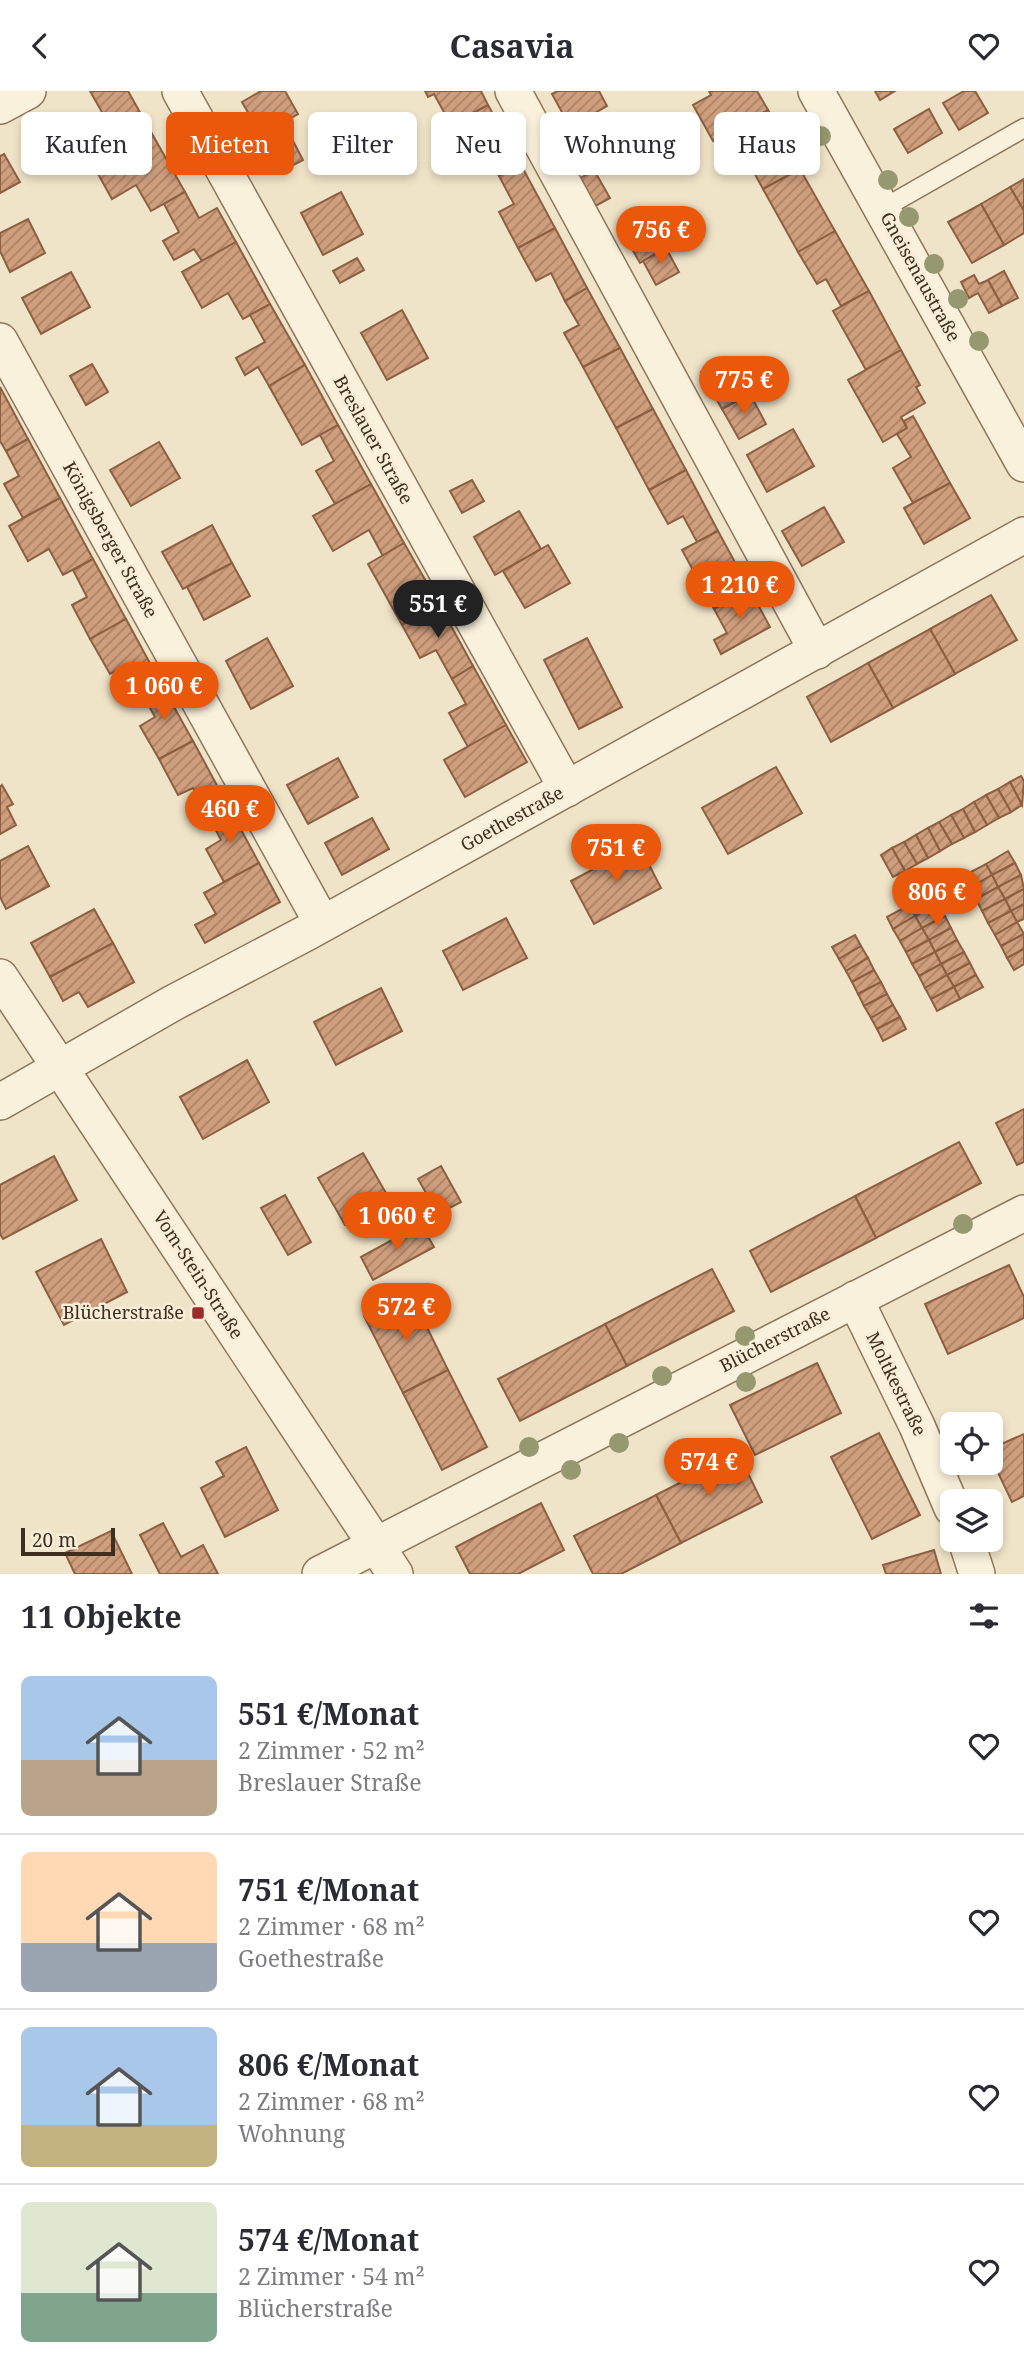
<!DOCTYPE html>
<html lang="de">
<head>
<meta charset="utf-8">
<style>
  :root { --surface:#fff; --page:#f2f2f3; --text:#2b2b33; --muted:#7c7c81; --line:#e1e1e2; --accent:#ea580c }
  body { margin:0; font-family:"Noto Serif",serif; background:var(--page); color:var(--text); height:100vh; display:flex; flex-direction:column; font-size:26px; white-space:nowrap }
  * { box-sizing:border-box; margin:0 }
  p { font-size:23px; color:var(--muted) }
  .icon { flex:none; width:38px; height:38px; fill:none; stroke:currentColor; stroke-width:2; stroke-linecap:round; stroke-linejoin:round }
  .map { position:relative; height:1483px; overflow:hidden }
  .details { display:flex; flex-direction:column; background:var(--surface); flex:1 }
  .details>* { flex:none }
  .hud { position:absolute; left:21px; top:21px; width:984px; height:63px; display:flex; gap:14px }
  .tools { position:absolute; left:940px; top:1321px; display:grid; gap:14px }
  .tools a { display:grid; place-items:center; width:63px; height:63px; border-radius:10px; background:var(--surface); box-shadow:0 4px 10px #0003; font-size:35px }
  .scale { position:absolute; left:21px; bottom:18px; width:94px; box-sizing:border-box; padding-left:7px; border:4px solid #3d2e20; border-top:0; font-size:19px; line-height:24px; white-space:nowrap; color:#3d2e20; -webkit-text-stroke:5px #f7eed8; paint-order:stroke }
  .price { position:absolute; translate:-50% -60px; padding:0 16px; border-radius:24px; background:var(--accent); color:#fff; font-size:23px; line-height:46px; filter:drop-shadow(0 2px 4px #0008) }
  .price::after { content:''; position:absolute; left:50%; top:42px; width:21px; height:16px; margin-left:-10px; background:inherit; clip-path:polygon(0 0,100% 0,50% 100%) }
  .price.active { background:#222; color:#fff }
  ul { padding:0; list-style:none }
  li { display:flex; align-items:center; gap:21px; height:175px; padding:0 21px }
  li+li { border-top:2px solid var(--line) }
  li span { display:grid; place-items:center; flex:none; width:196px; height:140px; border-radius:10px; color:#555 }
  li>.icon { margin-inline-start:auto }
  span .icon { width:84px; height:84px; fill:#fffc; stroke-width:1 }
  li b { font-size:30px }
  h2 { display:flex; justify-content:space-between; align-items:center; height:84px; padding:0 21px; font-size:30px }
  .chip { padding:0 24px; border-radius:10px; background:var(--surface); box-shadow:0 4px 10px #0003; font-size:24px; line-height:63px }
  .chip.active { background:var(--accent); color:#fff }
  header { display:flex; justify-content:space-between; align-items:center; height:91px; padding:0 21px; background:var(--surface); font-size:32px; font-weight:700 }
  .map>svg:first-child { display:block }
  .building { fill:url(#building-hatch); stroke:#8d5f41; stroke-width:2 }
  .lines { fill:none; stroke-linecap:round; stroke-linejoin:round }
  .service-casing { stroke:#8d765c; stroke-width:21 }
  .minor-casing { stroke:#8d765c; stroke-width:38 }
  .service { stroke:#faf1dc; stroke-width:18 }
  .minor { stroke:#faf1dc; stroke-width:35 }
  .tree { fill:#96986f }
  .poi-dot { fill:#9e2a2b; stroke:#f7eed8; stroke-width:2.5 }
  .labels { text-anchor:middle; stroke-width:5; stroke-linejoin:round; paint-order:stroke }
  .street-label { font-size:18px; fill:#3d2e20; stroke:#f7eed8 }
  .poi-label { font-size:18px; fill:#3d2e20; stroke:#f7eed8; text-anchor:end }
</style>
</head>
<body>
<header><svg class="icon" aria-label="back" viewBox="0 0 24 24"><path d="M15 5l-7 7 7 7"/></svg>Casavia<svg class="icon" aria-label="heart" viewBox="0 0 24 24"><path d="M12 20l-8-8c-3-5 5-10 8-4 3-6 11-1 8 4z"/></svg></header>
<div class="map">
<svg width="1024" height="1483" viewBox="0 0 1024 1483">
  <defs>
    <pattern id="building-hatch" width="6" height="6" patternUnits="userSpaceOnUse" patternTransform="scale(1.75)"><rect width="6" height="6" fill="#cf9f7d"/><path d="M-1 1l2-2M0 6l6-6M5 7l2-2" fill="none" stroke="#a98266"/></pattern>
  </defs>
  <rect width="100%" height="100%" fill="#f0e4c8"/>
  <!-- building -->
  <g class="building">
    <polygon points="90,0 128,0 151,41 93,74 74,39 103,23"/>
    <polygon points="261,0 285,0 298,23 261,44 242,11"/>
    <polygon points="425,0 481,0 488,14 451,34 434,3 428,6"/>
    <polygon points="558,0 599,0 607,15 570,36 552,3"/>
    <polygon points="709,0 757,0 768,19 713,50 693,14 711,4"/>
    <polygon points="875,0 895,0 880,9"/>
    <polygon points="964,0 975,0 988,22 959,39 943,12"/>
    <polygon points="488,14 521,74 499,85 486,60 470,68 451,34"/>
    <polygon points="929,18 942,42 908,62 894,38"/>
    <polygon points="768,19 800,78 763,98 731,40"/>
    <polygon points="602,33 616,59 590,73 576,47"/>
    <polygon points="151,41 185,101 151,120 136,94 112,108 93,74"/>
    <polygon points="291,46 303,69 280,81 267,58"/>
    <polygon points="4,63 20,91 0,102 0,65"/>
    <polygon points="521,74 555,137 518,157 499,121 514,113 499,85"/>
    <polygon points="800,78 835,140 798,161 763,98"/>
    <polygon points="594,79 610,107 590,118 574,91"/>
    <polygon points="1024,88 1024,120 1010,96"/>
    <polygon points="1010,96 1024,120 1024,142 1004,154 981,113"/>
    <polygon points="185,101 199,127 217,117 236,151 202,170 194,158 174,169 163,150 179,141 164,113"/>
    <polygon points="341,101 363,143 323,164 301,122"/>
    <polygon points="981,113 1004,154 972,172 948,131"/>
    <polygon points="28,128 45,162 10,181 0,160 0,142"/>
    <polygon points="653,134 666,157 640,172 627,149"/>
    <polygon points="555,137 587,197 565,210 551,182 536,190 518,157"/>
    <polygon points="835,140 869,200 841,215 826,188 817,193 798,161"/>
    <polygon points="236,151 270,213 243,228 228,202 202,217 182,181"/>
    <polygon points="666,157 679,181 656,194 643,170"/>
    <polygon points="357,167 364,179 340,192 333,180"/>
    <polygon points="1004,180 1018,207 1002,215 988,189"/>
    <polygon points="71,181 90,216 41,243 22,207"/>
    <polygon points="974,184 979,193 988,189 1002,215 989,222 978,202 969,207 961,191"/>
    <polygon points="587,197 620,257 583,276 564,242 579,234 565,210"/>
    <polygon points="869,200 901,259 866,279 833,220"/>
    <polygon points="270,213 305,274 269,295 258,276 245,284 236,267 265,251 250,224"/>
    <polygon points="402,219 428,267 387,289 361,242"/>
    <polygon points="620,257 653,318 616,337 583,276"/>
    <polygon points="901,259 920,294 916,296 925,312 901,326 907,337 883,351 848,289"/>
    <polygon points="724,268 744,305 722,318 701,281"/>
    <polygon points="92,273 108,301 86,314 70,285"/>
    <polygon points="305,274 338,334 302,354 269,295"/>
    <polygon points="0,296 28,348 6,360 0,350"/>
    <polygon points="750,303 766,333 739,348 722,318"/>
    <polygon points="653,318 686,379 649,399 616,337"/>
    <polygon points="913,325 950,392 913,412 893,377 911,366 897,343 907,337 904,330"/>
    <polygon points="338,334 371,393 335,413 316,380 334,370 320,344"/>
    <polygon points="793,338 814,375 767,401 747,364"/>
    <polygon points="28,348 60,407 23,427 4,393 19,385 6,360"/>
    <polygon points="159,351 180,387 131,415 110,379"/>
    <polygon points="686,379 718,440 697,451 683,425 668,433 649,399"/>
    <polygon points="472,389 484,410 462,422 450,400"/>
    <polygon points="950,392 970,427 924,453 904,417"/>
    <polygon points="371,393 404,452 383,465 369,439 333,460 313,425"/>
    <polygon points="60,407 93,468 63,484 49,458 28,470 9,435"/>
    <polygon points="824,416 844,451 802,475 782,440"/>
    <polygon points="519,420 541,458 495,484 474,446"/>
    <polygon points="212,434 232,472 183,498 162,461"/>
    <polygon points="718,440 750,499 714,518 682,459"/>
    <polygon points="404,452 439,513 402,534 368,473"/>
    <polygon points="548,454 570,492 525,517 503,480"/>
    <polygon points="93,468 126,528 90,548 72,514 87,506 73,479"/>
    <polygon points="232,472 250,505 204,529 187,496"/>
    <polygon points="750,499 770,536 721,563 714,549 727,542 714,518"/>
    <polygon points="991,504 1017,549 955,583 930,538"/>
    <polygon points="439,513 473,575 452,588 436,559 420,567 402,534"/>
    <polygon points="126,528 159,589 140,599 127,574 110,583 90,548"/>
    <polygon points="930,538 955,583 893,617 868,572"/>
    <polygon points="267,547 293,595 251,618 226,570"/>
    <polygon points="587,547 622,616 579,638 544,569"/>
    <polygon points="868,572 893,617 831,651 807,606"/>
    <polygon points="473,575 506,634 468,656 449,622 466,613 452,588"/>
    <polygon points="159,589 193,650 159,668 140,635 155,626 140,599"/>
    <polygon points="506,634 527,671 465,706 444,669"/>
    <polygon points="193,650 226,711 207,722 193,697 178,704 159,668"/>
    <polygon points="338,667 358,706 308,733 287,694"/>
    <polygon points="776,676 802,722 728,763 702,717"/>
    <polygon points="1021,685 1024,690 1022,714 1010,691"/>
    <polygon points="1010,691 1022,714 1011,721 998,698"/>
    <polygon points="2,694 13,713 7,716 16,734 0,743 0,696"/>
    <polygon points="998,698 1011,721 999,727 986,704"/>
    <polygon points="986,704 999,727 987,734 974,711"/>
    <polygon points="226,711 259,772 224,791 206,758 221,749 207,722"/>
    <polygon points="974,711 987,734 975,741 963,718"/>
    <polygon points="963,718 975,741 964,747 951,724"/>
    <polygon points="951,724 964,747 952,753 939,731"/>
    <polygon points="372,727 389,758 342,784 325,752"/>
    <polygon points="939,731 952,753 940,760 928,737"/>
    <polygon points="928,737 940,760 928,767 916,744"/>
    <polygon points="916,744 928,767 917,773 904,751"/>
    <polygon points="904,751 917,773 905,780 892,757"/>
    <polygon points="639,754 661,797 594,833 571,790"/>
    <polygon points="28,755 49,795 6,818 0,806 0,770"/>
    <polygon points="892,757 905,780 893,786 881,764"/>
    <polygon points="1008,760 1015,772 992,784 986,773"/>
    <polygon points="259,772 280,811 205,852 195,834 216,823 204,802"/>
    <polygon points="1015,772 1021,784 998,796 992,784"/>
    <polygon points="986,773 992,784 970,797 963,785"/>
    <polygon points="992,784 998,796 976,808 970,797"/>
    <polygon points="1021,784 1024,798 1005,808 998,796"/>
    <polygon points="998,796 1005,808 982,820 976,808"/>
    <polygon points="1024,798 1024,813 1011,820 1005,808"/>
    <polygon points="932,801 938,813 915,825 909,814"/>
    <polygon points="1005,808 1011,820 988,832 982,820"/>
    <polygon points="938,813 945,825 922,837 915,825"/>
    <polygon points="1024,813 1024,828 1017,831 1011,820"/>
    <polygon points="909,814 915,825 893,838 887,826"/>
    <polygon points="94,818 113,852 50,886 31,852"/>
    <polygon points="1011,820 1017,831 995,844 988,832"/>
    <polygon points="915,825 922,837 900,850 893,838"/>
    <polygon points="945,825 951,837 929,849 922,837"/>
    <polygon points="506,827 527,867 463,899 443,860"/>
    <polygon points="1017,831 1024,843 1001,855 995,844"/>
    <polygon points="922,837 929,849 906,861 900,850"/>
    <polygon points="951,837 957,849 935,861 929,849"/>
    <polygon points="1024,843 1024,858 1007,867 1001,855"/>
    <polygon points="855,844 861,855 839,868 832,856"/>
    <polygon points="929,849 935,861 912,873 906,861"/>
    <polygon points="957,849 964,861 941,873 935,861"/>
    <polygon points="113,852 134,891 88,916 79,901 63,910 50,886"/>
    <polygon points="861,855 868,867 846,880 839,868"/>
    <polygon points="1024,858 1024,873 1014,879 1007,867"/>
    <polygon points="935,861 941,873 919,885 912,873"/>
    <polygon points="964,861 970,872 947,884 941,873"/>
    <polygon points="868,867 874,879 852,891 846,880"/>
    <polygon points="970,872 976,884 954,896 947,884"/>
    <polygon points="941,873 947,884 925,897 919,885"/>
    <polygon points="874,879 881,891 858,903 852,891"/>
    <polygon points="947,884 954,896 931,908 925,897"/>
    <polygon points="976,884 983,896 960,908 954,896"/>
    <polygon points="881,891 887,903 864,915 858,903"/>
    <polygon points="954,896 960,908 937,920 931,908"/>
    <polygon points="381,897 402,940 336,974 314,931"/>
    <polygon points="887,903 893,914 871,927 864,915"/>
    <polygon points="893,914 900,926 877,938 871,927"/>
    <polygon points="900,926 906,938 883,950 877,938"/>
    <polygon points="247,969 269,1011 203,1048 180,1006"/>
    <polygon points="1024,1018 1024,1071 1017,1074 996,1032"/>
    <polygon points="959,1051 981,1092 876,1147 855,1105"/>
    <polygon points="363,1062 390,1109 345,1134 318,1087"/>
    <polygon points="54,1065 77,1109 3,1148 0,1143 0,1094"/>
    <polygon points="441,1075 461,1111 438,1123 418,1088"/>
    <polygon points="285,1104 311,1151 288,1164 261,1117"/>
    <polygon points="855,1105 876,1147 771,1201 750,1160"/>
    <polygon points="421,1133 434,1156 373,1189 361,1166"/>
    <polygon points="101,1148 127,1201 64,1234 36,1181"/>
    <polygon points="1009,1174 1024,1206 1024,1227 948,1263 925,1213"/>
    <polygon points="712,1178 734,1220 627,1275 605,1233"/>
    <polygon points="410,1202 448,1279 403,1302 364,1225"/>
    <polygon points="605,1233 627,1275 520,1330 498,1288"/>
    <polygon points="817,1272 841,1322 755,1364 730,1314"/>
    <polygon points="448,1279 487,1356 442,1379 403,1302"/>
    <polygon points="879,1342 920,1424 872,1448 831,1366"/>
    <polygon points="1024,1343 1024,1405 1012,1411 990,1365 990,1358"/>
    <polygon points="246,1356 278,1419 225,1446 201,1397 224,1385 216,1371"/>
    <polygon points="738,1362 762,1411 681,1452 656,1404"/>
    <polygon points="656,1404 681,1452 621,1483 593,1483 574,1445"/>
    <polygon points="541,1412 564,1459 518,1483 470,1483 456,1456"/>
    <polygon points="163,1432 181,1466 203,1454 218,1483 160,1483 140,1444"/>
    <polygon points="111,1440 132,1483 75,1483 65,1462"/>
    <polygon points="934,1459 941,1483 886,1483 883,1474"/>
  </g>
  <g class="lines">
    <!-- service casing -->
    <g class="service-casing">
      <polyline id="service" points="882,118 1024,37"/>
    </g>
    <!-- minor casing -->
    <g class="minor-casing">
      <g id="minor">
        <polyline points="180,0 567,698"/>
        <polyline points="513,0 817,560"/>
        <polyline points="816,0 1024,373"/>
        <polyline points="0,15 28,0"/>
        <polyline points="0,250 322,832"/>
        <polyline points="0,886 395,1483"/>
        <polyline points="0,1011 173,912 308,841 1024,444"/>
        <polyline points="855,1208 917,1335 952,1417"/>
        <polyline points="966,1449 977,1483"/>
        <polyline points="320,1483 1024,1122"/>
      </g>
    </g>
    <!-- service -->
    <use href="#service" class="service"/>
    <!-- minor -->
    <use href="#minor" class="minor"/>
  </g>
  <!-- trees -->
  <g class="tree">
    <circle cx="821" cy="45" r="10"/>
    <circle cx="888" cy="89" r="10"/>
    <circle cx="909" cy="126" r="10"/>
    <circle cx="934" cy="173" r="10"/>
    <circle cx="958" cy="208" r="10"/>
    <circle cx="979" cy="250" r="10"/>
    <circle cx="963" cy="1133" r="10"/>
    <circle cx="745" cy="1245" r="10"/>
    <circle cx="662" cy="1285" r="10"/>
    <circle cx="746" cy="1291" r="10"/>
    <circle cx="619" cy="1352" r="10"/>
    <circle cx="529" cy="1356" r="10"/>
    <circle cx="571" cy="1379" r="10"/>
  </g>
  <!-- markers -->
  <rect class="poi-dot" x="191" y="1215" width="14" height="14" rx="3.5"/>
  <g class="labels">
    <!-- street labels -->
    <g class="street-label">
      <text transform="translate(920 186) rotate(61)" y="6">Gneisenaustraße</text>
      <text transform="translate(373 349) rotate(61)" y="6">Breslauer Straße</text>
      <text transform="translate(110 449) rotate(61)" y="6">Königsberger Straße</text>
      <text transform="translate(512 728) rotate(-29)" y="6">Goethestraße</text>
      <text transform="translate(198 1184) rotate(57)" y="6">Vom-Stein-Straße</text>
      <text transform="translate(775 1249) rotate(-27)" y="6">Blücherstraße</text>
      <text transform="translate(896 1293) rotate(64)" y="6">Moltkestraße</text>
    </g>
    <!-- poi labels -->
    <g class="poi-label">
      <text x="184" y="1228">Blücherstraße</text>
    </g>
  </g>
</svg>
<div class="tools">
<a><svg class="icon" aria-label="locate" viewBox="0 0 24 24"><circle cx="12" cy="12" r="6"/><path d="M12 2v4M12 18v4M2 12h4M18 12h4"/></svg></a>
<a><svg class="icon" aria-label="layers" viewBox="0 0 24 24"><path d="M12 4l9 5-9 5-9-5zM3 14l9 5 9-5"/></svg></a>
</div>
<div class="scale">20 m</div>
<b class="price" style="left:661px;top:175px">756 €</b>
<b class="price" style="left:744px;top:325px">775 €</b>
<b class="price" style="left:740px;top:530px">1 210 €</b>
<b class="price active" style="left:438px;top:549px">551 €</b>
<b class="price" style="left:164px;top:631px">1 060 €</b>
<b class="price" style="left:230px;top:754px">460 €</b>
<b class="price" style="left:616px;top:793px">751 €</b>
<b class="price" style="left:937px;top:837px">806 €</b>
<b class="price" style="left:397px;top:1161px">1 060 €</b>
<b class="price" style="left:406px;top:1252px">572 €</b>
<b class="price" style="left:709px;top:1407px">574 €</b>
<div class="hud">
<a class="chip">Kaufen</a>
<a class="chip active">Mieten</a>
<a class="chip">Filter</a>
<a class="chip">Neu</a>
<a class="chip">Wohnung</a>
<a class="chip">Haus</a>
</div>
</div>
<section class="details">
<h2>11 Objekte<svg class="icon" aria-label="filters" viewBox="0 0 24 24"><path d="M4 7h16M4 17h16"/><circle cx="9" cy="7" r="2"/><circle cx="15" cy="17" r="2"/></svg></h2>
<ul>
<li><span style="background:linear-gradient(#a9c7e8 60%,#b9a48a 0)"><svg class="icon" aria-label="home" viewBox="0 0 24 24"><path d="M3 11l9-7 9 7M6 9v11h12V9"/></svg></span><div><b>551 €/Monat</b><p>2 Zimmer · 52 m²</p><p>Breslauer Straße</p></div><svg class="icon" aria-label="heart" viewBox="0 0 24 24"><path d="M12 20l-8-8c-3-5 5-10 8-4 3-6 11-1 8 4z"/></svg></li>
<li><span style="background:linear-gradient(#ffd9b3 65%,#9aa5b1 0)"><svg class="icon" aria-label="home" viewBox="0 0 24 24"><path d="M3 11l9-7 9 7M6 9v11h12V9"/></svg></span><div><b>751 €/Monat</b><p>2 Zimmer · 68 m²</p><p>Goethestraße</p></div><svg class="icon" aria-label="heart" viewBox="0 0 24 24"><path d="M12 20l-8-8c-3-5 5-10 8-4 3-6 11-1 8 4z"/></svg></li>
<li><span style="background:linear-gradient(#a9c7e8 70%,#c2b280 0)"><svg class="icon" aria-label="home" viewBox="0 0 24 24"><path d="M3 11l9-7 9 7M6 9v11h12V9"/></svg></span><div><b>806 €/Monat</b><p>2 Zimmer · 68 m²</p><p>Wohnung</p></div><svg class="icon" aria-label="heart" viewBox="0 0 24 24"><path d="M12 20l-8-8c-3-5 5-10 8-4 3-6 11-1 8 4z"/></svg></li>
<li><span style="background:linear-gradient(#dfe7d0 65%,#7fa58c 0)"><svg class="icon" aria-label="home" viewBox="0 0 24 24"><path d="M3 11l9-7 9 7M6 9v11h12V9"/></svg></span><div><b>574 €/Monat</b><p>2 Zimmer · 54 m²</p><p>Blücherstraße</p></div><svg class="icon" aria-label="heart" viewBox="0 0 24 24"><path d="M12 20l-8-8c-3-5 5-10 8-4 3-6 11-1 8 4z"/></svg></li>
</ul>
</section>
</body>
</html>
